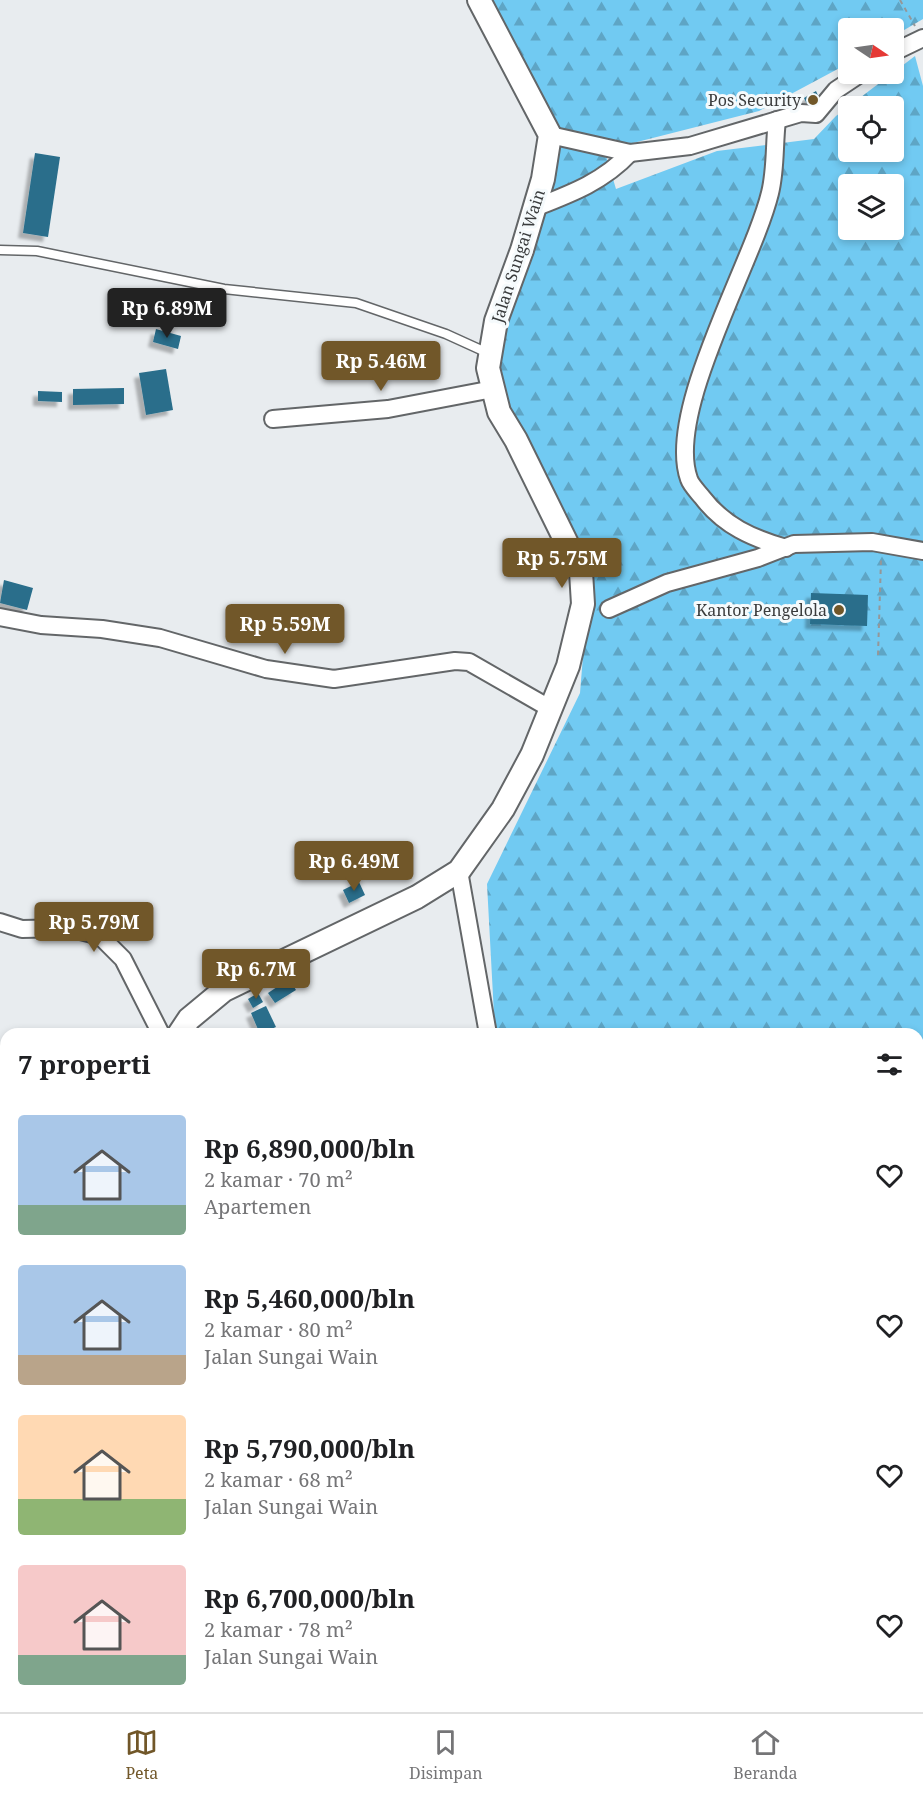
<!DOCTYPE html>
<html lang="id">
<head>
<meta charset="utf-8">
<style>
  :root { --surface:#fff; --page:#f6f6f6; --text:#202124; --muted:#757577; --line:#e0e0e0; --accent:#715729 }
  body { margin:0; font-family:"Noto Serif",serif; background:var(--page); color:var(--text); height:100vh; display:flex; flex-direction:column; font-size:22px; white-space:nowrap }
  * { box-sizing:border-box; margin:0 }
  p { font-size:20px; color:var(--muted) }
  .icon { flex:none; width:33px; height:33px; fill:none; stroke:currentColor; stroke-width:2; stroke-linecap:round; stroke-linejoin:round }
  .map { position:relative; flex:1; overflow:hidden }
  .side { position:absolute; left:0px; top:1028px; width:924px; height:686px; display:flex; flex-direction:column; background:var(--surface); border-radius:18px 18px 0 0; box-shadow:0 3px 9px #0003 }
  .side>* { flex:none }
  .needle { width:39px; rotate:103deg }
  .tools { position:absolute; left:838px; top:18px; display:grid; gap:12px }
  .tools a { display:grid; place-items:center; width:66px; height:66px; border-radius:6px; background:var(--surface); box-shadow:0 3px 9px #0003; font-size:30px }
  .price { position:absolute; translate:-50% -51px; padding:0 14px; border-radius:6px; background:var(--accent); color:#fff; font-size:20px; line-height:39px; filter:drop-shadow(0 2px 3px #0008) }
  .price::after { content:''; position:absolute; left:50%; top:36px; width:18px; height:14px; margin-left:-9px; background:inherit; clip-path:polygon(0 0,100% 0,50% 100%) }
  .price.selected { background:#222; color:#fff }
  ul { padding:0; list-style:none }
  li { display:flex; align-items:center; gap:18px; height:150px; padding:0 18px }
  li span { display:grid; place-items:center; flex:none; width:168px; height:120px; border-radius:6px; color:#555 }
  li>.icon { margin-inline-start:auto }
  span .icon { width:72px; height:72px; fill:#fffc; stroke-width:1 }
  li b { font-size:26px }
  h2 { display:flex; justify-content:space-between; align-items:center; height:72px; padding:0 18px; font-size:26px }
  .menu { display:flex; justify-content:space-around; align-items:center; height:84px; border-top:2px solid var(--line); background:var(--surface); font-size:16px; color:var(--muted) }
  .menu a { display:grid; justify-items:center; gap:3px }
  .menu .selected { color:var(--accent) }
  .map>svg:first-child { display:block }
  .forest { fill:url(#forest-firs); fill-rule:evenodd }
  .building { fill:#296e8b; filter:url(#shadow) }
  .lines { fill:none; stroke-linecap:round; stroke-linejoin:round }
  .lane-casing { stroke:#636668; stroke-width:11 }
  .street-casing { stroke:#636668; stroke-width:20 }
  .secondary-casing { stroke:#636668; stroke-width:26 }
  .path { stroke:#949799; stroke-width:2; stroke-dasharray:4.5 4.5; stroke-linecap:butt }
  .lane { stroke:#fff; stroke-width:8 }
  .street { stroke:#fff; stroke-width:16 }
  .secondary { stroke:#fff; stroke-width:22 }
  .poi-dot { fill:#715729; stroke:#f5fafc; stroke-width:2 }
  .labels { text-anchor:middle; stroke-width:6; stroke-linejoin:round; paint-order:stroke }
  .poi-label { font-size:16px; fill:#3a3c3d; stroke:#f5fafc; text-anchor:end }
  .street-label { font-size:16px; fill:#3a3c3d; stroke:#f5fafc }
</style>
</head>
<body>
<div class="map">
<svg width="923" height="1712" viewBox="0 0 923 1712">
  <defs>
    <pattern id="forest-firs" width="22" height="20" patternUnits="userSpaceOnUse" patternTransform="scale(1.5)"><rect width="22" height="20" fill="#71caf2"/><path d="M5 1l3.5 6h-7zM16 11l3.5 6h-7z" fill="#5ea5c5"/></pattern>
    <filter id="shadow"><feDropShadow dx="-5" dy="5" stdDeviation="1.5" flood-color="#0004"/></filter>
  </defs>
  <rect width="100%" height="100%" fill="#e8ecef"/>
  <!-- forest -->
  <path class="forest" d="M487 0H923V19L894 36V28H849V63L759 111 633 143 602 142 616 189 717 151 814 139 836 116 915 56 923 86V1258L918 1257V1034L495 1033 487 884 580 693 591 557 496 412 490 351 551 165 533 79ZM849 106H894V152H849ZM849 184H894V230H849Z"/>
  <!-- building -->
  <g class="building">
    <polygon points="816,91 821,102 809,108 804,98"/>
    <polygon points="35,153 60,157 48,237 23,233"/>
    <polygon points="156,329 181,336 178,349 153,342"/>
    <polygon points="166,369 173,410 146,415 139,373"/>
    <polygon points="124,388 124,404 73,405 73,389"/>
    <polygon points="38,391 62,392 62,402 38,401"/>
    <polygon points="4,580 33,588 27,610 0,603"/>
    <polygon points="811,593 868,595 867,626 810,624"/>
    <polygon points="359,882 365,895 349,903 343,890"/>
    <polygon points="289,979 296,990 275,1003 268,993"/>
    <polygon points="258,993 263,1002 253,1008 248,999"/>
    <polygon points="266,1006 276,1027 260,1034 251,1013"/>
  </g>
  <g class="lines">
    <!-- lane casing -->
    <g class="lane-casing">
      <polyline id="lane" points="0,250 37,251 224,289 356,303 446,334 490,354"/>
    </g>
    <!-- street casing -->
    <g class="street-casing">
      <g id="street">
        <polyline points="894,52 923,38"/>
        <path d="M777 120C774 144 776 169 770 193 753 263 665 412 689 479 691 485 698 492 702 497 724 526 752 538 786 548"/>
        <polyline points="550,135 630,153 690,146 801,113 816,114 836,90 860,74"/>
        <path d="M534 208C570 194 603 182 630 153"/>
        <polyline points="273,419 388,409 493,389"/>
        <polyline points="609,609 667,583 758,558 794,544 872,542 923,551"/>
        <polyline points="0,617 41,625 102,629 160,638 266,669 334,679 455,661 469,662 551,709"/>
        <polyline points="459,871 488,1034"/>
        <polyline points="0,922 22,929 69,928 100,936 123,959 161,1034"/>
        <polyline points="918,1272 923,1273"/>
        <polyline points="0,1308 6,1311"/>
        <polyline points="0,1505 6,1545"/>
        <polyline points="70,1707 75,1712"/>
      </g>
    </g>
    <!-- secondary casing -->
    <g class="secondary-casing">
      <g id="secondary">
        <polyline points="179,1034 189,1019 224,990 417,897 459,871 503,809 532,755 568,666 583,604 581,572 516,440 499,412 488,368 496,321 522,250 543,179 550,135 479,0"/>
        <polyline points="0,1415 6,1405"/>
      </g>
    </g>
    <!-- path -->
    <g class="path">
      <polyline points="900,0 915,26"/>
      <polyline points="878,655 881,560"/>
    </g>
    <!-- lane -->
    <use href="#lane" class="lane"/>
    <!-- street -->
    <use href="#street" class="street"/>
    <!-- secondary -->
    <use href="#secondary" class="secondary"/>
  </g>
  <!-- markers -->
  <g class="poi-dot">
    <circle cx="813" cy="100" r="6"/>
    <circle cx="839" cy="610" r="6"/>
  </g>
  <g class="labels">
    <!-- poi labels -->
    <g class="poi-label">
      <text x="801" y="106">Pos Security</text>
      <text x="827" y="616">Kantor Pengelola</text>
    </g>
    <!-- street labels -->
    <g class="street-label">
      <text transform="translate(518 256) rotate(-72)" y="6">Jalan Sungai Wain</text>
    </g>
  </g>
</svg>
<div class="tools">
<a><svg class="needle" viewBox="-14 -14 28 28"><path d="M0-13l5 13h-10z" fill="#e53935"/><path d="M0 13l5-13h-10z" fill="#757577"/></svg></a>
<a><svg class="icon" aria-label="locate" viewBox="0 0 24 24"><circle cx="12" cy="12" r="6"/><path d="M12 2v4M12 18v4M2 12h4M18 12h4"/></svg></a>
<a><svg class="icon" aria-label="layers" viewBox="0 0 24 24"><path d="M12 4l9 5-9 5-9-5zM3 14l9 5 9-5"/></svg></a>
</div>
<b class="price selected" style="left:167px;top:339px">Rp 6.89M</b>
<b class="price" style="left:381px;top:392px">Rp 5.46M</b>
<b class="price" style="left:562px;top:589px">Rp 5.75M</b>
<b class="price" style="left:285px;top:655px">Rp 5.59M</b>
<b class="price" style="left:354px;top:892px">Rp 6.49M</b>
<b class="price" style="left:94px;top:953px">Rp 5.79M</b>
<b class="price" style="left:256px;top:1000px">Rp 6.7M</b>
<section class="side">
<h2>7 properti<svg class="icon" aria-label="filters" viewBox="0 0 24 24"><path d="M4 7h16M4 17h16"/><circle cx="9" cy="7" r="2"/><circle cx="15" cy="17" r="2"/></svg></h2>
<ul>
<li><span style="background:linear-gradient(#a9c7e8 75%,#7fa58c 0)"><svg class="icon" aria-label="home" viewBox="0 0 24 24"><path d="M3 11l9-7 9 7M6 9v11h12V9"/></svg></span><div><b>Rp 6,890,000/bln</b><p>2 kamar · 70 m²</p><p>Apartemen</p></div><svg class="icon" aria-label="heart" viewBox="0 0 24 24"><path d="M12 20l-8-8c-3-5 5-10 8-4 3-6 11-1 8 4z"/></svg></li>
<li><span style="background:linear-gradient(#a9c7e8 75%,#b9a48a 0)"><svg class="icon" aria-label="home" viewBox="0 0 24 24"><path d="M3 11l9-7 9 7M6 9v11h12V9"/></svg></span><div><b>Rp 5,460,000/bln</b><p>2 kamar · 80 m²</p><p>Jalan Sungai Wain</p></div><svg class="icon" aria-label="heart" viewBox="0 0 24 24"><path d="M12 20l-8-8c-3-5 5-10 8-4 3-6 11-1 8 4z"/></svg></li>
<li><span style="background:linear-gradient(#ffd9b3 70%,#8fb573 0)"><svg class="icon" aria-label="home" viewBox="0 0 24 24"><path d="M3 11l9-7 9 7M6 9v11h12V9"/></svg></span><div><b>Rp 5,790,000/bln</b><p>2 kamar · 68 m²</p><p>Jalan Sungai Wain</p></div><svg class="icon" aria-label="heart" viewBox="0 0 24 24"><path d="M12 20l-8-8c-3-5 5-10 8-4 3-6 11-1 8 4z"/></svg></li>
<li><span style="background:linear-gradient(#f6c9c9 75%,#7fa58c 0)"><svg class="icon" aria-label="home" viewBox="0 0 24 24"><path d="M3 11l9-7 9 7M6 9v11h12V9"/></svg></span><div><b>Rp 6,700,000/bln</b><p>2 kamar · 78 m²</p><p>Jalan Sungai Wain</p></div><svg class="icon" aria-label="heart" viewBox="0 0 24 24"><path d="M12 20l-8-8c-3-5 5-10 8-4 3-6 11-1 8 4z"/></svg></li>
</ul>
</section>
</div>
<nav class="menu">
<a class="selected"><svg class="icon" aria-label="map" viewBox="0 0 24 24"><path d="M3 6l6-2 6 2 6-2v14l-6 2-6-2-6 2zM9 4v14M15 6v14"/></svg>Peta</a>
<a><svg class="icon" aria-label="saved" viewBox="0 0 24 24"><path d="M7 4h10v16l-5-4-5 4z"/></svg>Disimpan</a>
<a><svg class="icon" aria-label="home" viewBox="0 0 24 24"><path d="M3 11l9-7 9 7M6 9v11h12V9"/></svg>Beranda</a>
</nav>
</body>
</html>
